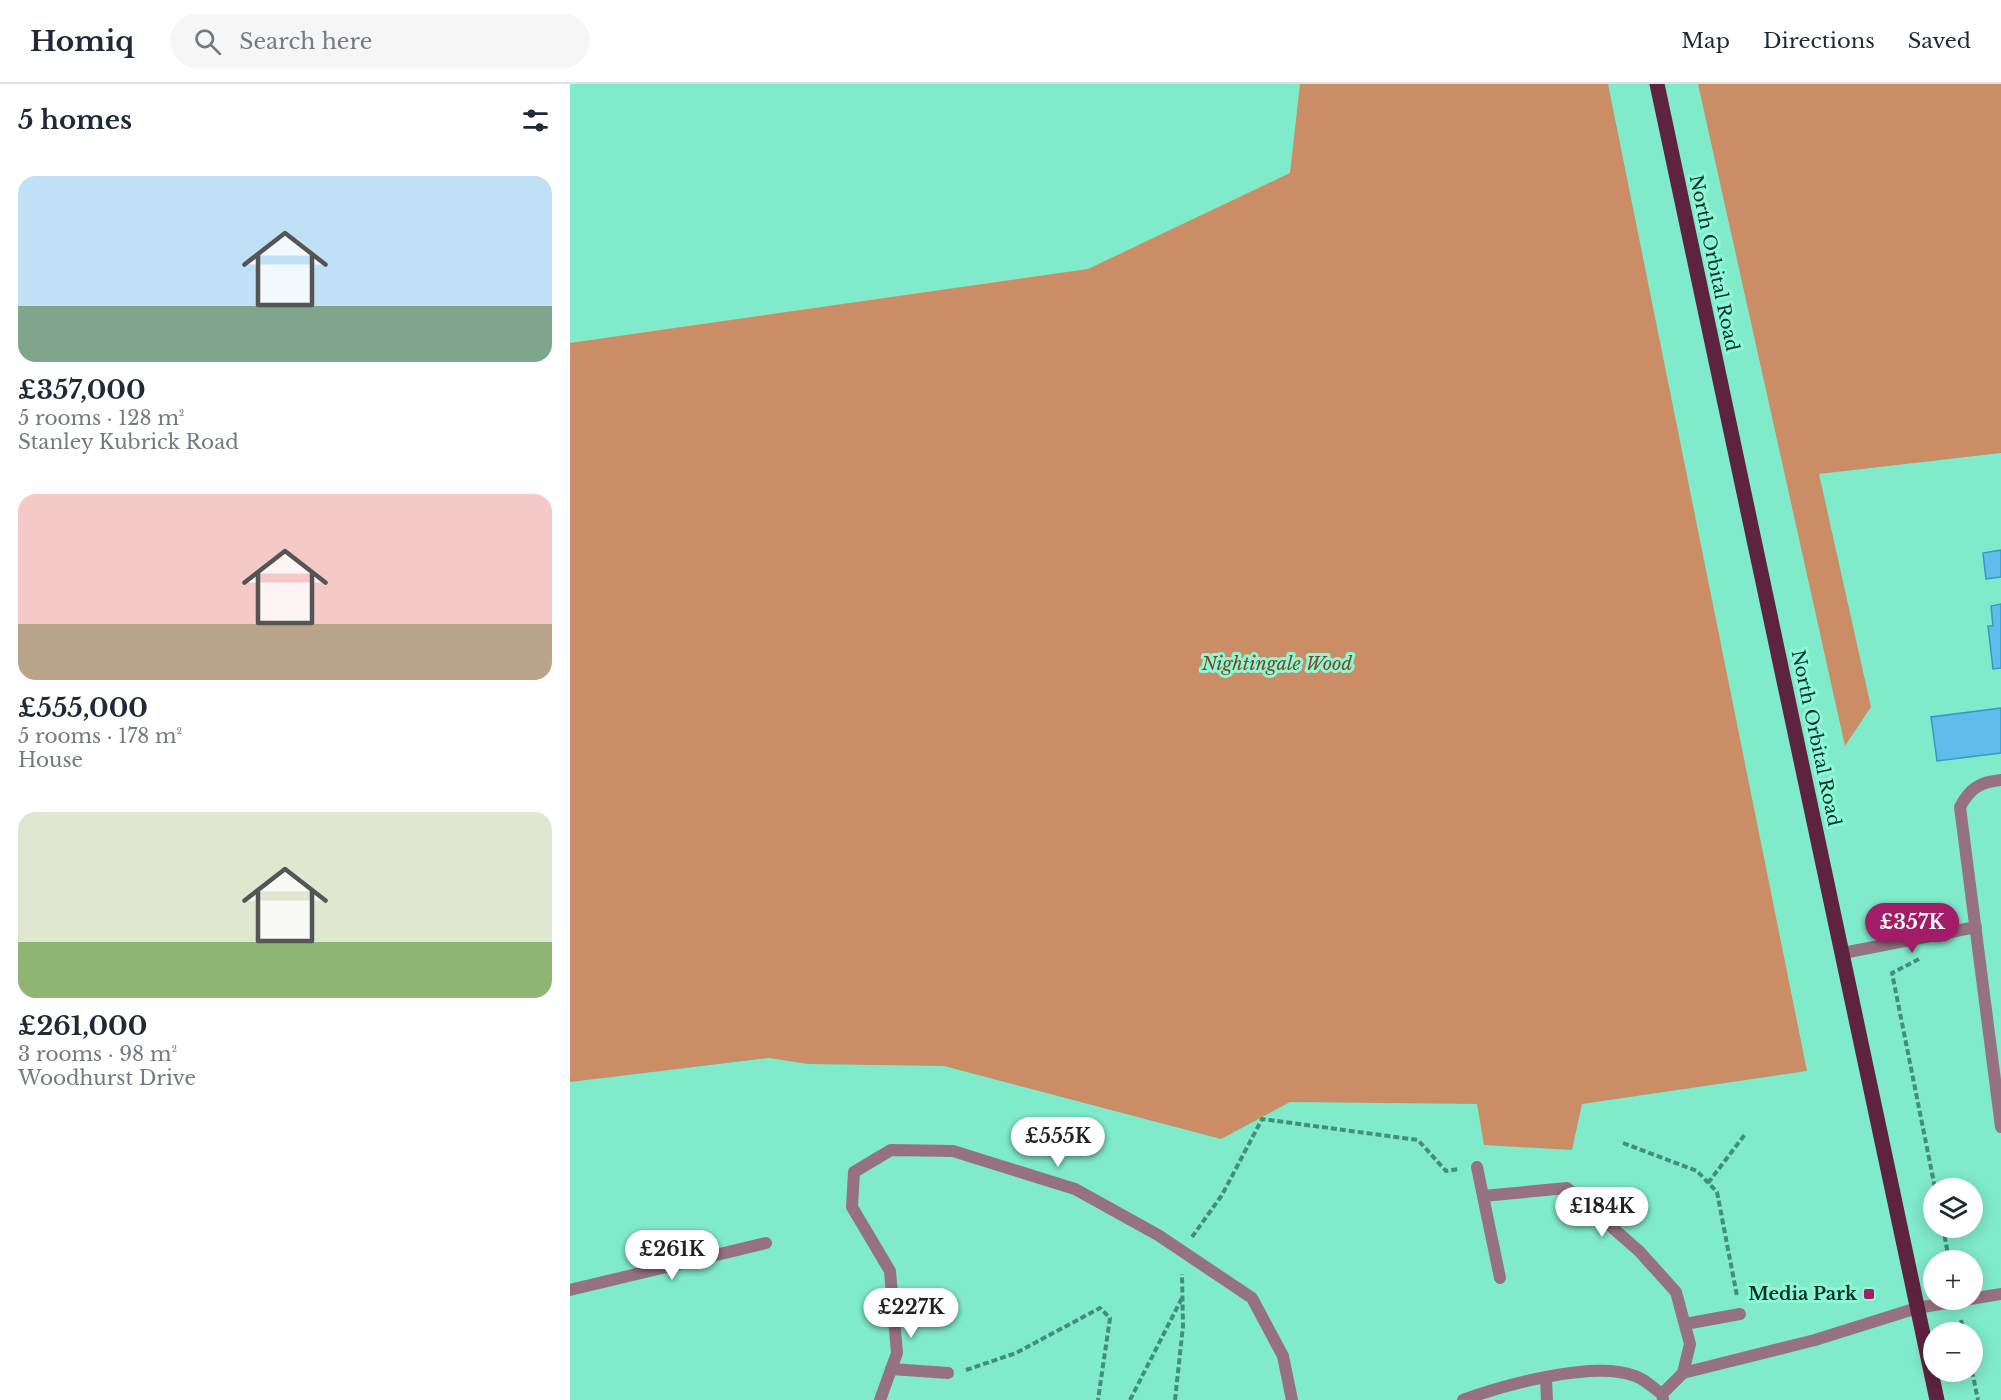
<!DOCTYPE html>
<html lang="en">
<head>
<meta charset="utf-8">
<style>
  :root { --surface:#fff; --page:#f6f6f7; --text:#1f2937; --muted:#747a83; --line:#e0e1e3; --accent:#a31c67 }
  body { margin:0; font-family:"Libre Baskerville",serif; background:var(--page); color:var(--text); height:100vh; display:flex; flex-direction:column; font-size:22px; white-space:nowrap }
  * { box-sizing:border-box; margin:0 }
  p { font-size:20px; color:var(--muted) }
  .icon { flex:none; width:33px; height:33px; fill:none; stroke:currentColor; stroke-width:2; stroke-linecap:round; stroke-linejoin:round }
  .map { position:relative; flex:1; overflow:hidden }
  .details { display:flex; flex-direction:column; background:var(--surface); width:570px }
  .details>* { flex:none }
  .tools { position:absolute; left:1353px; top:1094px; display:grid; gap:12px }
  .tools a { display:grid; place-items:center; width:60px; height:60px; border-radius:50%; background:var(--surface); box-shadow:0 3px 15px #0003; font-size:30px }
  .price { position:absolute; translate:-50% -51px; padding:0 14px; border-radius:21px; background:#fff; color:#222; font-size:20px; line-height:39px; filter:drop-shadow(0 2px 3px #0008) }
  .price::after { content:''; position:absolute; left:50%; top:36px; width:18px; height:14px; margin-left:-9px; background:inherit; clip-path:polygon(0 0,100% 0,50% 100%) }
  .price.current { background:var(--accent); color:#fff }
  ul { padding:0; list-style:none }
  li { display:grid; align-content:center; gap:12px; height:318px; padding:0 18px }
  li span { display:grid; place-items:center; height:186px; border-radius:18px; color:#555 }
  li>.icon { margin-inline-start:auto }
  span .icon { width:108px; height:108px; fill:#fffc; stroke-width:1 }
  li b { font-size:26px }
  h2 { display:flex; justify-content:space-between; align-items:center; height:72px; padding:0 18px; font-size:26px }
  header { display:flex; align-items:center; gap:36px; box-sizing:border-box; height:84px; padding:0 30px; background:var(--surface); border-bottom:2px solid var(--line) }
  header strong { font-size:28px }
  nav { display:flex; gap:33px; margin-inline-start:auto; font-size:21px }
  .search { width:420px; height:54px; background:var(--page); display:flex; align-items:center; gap:15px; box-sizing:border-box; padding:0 21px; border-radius:33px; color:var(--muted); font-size:22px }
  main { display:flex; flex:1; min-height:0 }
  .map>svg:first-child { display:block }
  .forest { fill:#cb8d66 }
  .building { fill:#60bcea; stroke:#3897c3; stroke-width:1.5 }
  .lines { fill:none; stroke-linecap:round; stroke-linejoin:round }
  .path { stroke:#418e79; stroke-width:4; stroke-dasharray:6 3; stroke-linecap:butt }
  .lane { stroke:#967281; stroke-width:12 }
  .street { stroke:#967281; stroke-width:12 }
  .primary { stroke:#5e233f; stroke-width:15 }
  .poi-dot { fill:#a31c67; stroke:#8df8d8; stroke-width:2 }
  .labels { text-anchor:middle; stroke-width:6; stroke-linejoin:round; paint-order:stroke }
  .street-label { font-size:18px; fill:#002f24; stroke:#8df8d8 }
  .park-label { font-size:18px; font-style:italic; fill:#81461c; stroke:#8df8d8 }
  .poi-label { font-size:18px; font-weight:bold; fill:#002f24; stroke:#8df8d8; text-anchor:end }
</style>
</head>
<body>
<header>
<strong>Homiq</strong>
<div class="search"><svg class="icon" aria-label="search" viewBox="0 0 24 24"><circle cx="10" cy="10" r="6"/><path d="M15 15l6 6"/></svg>Search here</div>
<nav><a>Map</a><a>Directions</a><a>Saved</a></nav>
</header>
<main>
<section class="details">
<h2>5 homes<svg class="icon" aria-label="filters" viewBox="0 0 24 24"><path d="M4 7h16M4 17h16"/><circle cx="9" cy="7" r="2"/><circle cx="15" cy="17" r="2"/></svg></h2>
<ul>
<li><span style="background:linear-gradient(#bfe0f5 70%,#7fa58c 0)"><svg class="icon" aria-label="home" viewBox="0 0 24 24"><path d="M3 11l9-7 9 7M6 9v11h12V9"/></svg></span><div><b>£357,000</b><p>5 rooms · 128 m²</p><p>Stanley Kubrick Road</p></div></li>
<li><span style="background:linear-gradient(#f6c9c9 70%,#b9a48a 0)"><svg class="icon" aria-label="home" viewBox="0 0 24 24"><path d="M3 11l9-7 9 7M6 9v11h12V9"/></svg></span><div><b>£555,000</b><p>5 rooms · 178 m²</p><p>House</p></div></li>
<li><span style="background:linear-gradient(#dfe7d0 70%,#8fb573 0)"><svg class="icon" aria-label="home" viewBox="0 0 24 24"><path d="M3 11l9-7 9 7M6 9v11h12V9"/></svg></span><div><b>£261,000</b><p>3 rooms · 98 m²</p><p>Woodhurst Drive</p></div></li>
</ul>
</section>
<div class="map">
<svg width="1431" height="1316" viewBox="0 0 1431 1316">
  <rect width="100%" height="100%" fill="#80ebcb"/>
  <!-- forest -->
  <g class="forest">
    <polygon points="730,0 1038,0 1237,987 1012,1020 1002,1066 914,1061 907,1020 720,1018 651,1055 374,982 238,980 199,974 0,998 0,259 518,185 720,89"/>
    <polygon points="1128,0 1431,0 1431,369 1249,390 1301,623 1275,662"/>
  </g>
  <!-- building -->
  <g class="building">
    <polygon points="1431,466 1431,493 1416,495 1413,469"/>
    <polygon points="1431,520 1431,584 1423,585 1418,542 1423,542 1421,522"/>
    <polygon points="1431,624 1431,669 1367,677 1361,633"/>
  </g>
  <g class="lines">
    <!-- path -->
    <g class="path">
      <polyline points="1349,875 1322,889 1365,1104"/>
      <polyline points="1053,1059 1127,1087 1147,1108 1167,1212"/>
      <polyline points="1138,1099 1176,1049"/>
      <polyline points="1373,1143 1379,1176"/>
      <polyline points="622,1153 652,1111 692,1035 848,1056 876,1087 889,1085"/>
      <polyline points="1391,1236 1394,1248"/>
      <polyline points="396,1286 446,1269 530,1224 540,1234 528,1316"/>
      <polyline points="1402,1287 1408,1316"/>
      <polyline points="560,1316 612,1214"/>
      <polyline points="605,1316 613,1242 612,1190"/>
    </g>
    <!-- lane -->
    <g class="lane">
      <polyline points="907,1083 913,1112"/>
      <polyline points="1115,1240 1170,1230"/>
      <polyline points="321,1285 378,1289"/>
      <polyline points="1113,1289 1245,1256 1347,1224"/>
      <polyline points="976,1295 977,1316"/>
    </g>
    <!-- street -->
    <g class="street">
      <path d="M1431 696C1410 698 1400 704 1390 723L1431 1043"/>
      <polyline points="1273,869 1406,843"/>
      <polyline points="930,1194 913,1112 997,1104 1069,1167 1106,1208 1120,1260 1113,1289 1092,1310"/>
      <polyline points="0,1206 196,1159"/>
      <polyline points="1347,1224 1431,1210"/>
      <polyline points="310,1316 327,1269 320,1187 282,1123 284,1088 321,1066 383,1067 505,1105 588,1151 682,1214 713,1272 722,1316"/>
      <path d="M893 1316C934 1301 1024 1276 1065 1292 1075 1295 1084 1305 1092 1310L1093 1316"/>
    </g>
    <!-- primary -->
    <polyline class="primary" points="1087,0 1367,1316"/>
  </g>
  <!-- markers -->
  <rect class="poi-dot" x="1293" y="1204" width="12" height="12" rx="3"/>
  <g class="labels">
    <!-- street labels -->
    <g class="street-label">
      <text transform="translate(1144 179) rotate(78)" y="6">North Orbital Road</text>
      <text transform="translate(1246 654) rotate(78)" y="6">North Orbital Road</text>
    </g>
    <!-- park labels -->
    <g class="park-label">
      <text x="707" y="586">Nightingale Wood</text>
    </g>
    <!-- poi labels -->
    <g class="poi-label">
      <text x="1287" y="1216">Media Park</text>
    </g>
  </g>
</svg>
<div class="tools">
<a><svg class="icon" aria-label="layers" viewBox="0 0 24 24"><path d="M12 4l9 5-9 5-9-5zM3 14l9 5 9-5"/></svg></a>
<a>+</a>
<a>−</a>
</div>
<b class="price current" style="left:1342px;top:870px">£357K</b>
<b class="price" style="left:488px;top:1084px">£555K</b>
<b class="price" style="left:1032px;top:1154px">£184K</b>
<b class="price" style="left:102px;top:1197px">£261K</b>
<b class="price" style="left:341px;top:1255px">£227K</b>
</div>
</main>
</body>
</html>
